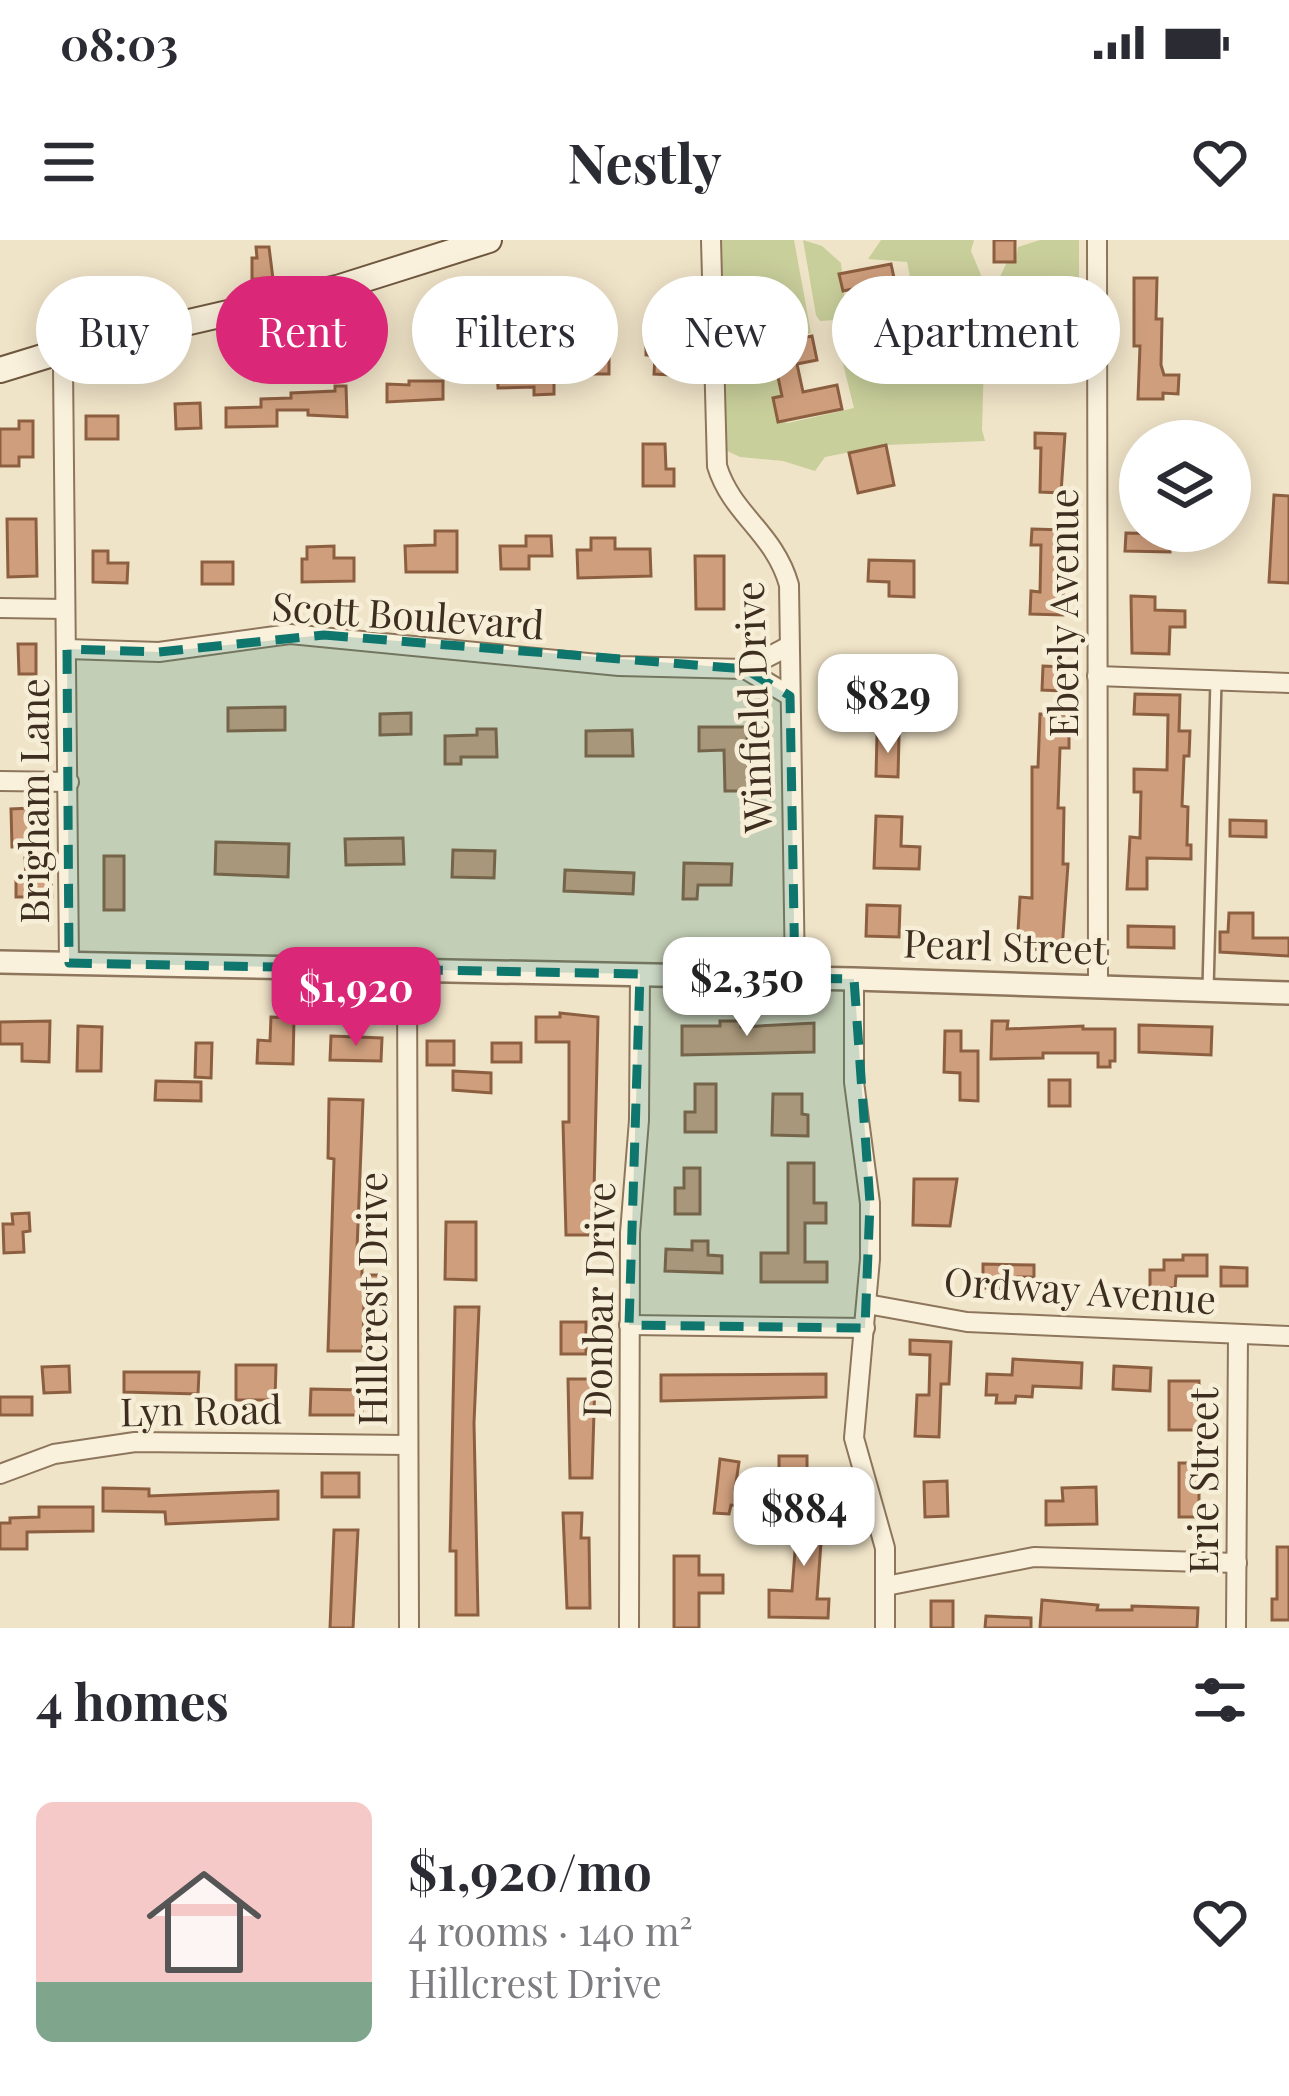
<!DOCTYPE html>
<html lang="en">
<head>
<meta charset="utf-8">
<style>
  :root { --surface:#fff; --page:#f7f7f7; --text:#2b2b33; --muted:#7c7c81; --line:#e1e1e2; --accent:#db2777 }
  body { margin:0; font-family:"Playfair Display",serif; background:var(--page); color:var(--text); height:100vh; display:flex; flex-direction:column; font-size:45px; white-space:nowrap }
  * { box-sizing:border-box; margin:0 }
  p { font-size:39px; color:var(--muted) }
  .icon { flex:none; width:66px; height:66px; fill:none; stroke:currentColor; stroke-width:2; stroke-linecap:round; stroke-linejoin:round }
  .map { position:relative; height:1388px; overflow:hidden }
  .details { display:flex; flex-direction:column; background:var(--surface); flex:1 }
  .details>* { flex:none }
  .guide { position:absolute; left:36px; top:36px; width:1218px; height:108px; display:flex; gap:24px }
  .fabs { position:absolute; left:1119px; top:180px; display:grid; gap:24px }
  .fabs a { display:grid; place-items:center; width:132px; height:132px; border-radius:50%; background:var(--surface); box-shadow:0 6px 30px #0003; font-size:60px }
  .price { position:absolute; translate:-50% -102px; padding:0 27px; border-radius:24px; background:#fff; color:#222; font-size:39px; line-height:78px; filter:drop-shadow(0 3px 6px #0008) }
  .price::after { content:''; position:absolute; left:50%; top:72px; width:36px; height:27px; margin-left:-18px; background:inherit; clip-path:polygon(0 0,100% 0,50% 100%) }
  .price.active { background:var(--accent); color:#fff }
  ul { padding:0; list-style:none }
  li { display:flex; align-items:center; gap:36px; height:300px; padding:0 36px }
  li+li { border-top:3px solid var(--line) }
  li span { display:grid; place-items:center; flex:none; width:336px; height:240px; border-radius:18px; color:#555 }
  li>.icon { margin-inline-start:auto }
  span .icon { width:144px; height:144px; fill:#fffc; stroke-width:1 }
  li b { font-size:51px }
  h2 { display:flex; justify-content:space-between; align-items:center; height:144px; padding:0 36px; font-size:51px }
  .tag { padding:0 42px; border-radius:54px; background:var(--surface); box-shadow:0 6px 30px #0003; font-size:42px; line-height:108px }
  .tag.active { background:var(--accent); color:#fff }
  .status { display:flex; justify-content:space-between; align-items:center; height:84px; padding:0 60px; background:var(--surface); direction:ltr }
  .status svg { height:33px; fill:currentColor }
  header { display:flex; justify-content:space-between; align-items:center; height:156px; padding:0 36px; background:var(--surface); font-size:54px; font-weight:700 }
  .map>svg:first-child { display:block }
  .green { fill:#c9cf9b }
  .building { fill:#cf9f7d; stroke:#8d5f41; stroke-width:3 }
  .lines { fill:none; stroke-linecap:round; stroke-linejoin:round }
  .service-casing { stroke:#8d765c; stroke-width:14 }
  .minor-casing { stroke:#8d765c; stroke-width:22 }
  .tertiary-casing { stroke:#8d765c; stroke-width:26 }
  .secondary-casing { stroke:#6f573f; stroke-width:28 }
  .service { stroke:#faf1dc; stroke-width:9 }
  .minor { stroke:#faf1dc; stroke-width:18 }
  .tertiary { stroke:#faf1dc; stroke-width:21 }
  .secondary { stroke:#faf1dc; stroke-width:24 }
  .marked { fill:#0f766e; fill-opacity:0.2; stroke:#0f766e; stroke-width:9; stroke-dasharray:24 15; stroke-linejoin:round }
  .labels { text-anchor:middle; stroke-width:9; stroke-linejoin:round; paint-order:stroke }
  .street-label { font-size:39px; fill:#3d2e20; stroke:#f7eed8 }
</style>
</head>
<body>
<div class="status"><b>08:03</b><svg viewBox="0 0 49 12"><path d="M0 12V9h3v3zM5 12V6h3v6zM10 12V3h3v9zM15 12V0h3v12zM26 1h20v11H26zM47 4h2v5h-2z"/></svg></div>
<header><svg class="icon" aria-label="menu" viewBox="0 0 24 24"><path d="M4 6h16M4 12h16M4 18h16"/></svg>Nestly<svg class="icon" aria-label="heart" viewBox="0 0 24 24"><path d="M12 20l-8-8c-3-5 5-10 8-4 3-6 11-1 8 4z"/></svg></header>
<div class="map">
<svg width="1289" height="1388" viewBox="0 0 1289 1388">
  <rect width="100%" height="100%" fill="#f0e4c8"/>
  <!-- green -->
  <g class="green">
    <polygon points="717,0 794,0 811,93 771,105 782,156 773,159 778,181 788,183 854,168 840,112 905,95 918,77 907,22 868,19 881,0 974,0 971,11 986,47 982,190 985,201 886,205 825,217 815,231 783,221 740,217 719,207"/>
    <polygon points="803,0 822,6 841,23 845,62 834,80 820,81 816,75"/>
    <polygon points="1040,0 1079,0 1079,41 999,39 1007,22 1015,22 1018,7"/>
  </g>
  <!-- building -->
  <g class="building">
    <rect x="994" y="0" width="21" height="22"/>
    <polygon points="256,7 269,7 273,39 252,39 252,18 257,18"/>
    <polygon points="891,24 902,74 864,82 857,48 843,51 839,34"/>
    <polygon points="1134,38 1157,38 1156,79 1162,79 1161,125 1164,135 1179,135 1178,154 1163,153 1163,159 1138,159 1140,106 1134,106"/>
    <polygon points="1026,46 1066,47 1064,141 1033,140 1036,68 1025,67"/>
    <polygon points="646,91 677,92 671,135 654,134 655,116 646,115"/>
    <polygon points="812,96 817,120 797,124 803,152 837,145 842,169 778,182 773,158 782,156 771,104"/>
    <polygon points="576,105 609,105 609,134 587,134 583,120 576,120"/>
    <polygon points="534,126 534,139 554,138 554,154 534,155 534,147 498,148 497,127"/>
    <polygon points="409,141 443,141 443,159 387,162 387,144 409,145"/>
    <polygon points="335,146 346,146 347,177 308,175 308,170 277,170 277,186 226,187 226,168 261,167 261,159 291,158 291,153 335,151"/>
    <polygon points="200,163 201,188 176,189 175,164"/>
    <rect x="86" y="176" width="32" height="23"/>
    <polygon points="19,181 33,181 33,217 19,217 19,226 0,226 0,189 19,189"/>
    <polygon points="1035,193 1065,194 1061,253 1040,252 1041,208 1035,208"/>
    <polygon points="643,204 665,204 666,229 674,229 674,246 643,246"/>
    <polygon points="886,205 894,245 858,253 849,213"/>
    <polygon points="1274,255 1289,256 1289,343 1269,342"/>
    <polygon points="7,279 36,279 37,336 8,337"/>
    <polygon points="1032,289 1065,290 1063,375 1030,374 1031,351 1040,352 1041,305 1031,305"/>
    <polygon points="435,291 457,291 457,332 406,332 405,306 435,305"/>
    <polygon points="1126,293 1170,294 1170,312 1125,311"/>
    <polygon points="526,296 551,296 552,316 529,316 529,329 501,329 500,306 526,306"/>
    <polygon points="591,298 615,298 615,309 650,309 651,336 578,338 577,310 591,310"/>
    <polygon points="334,306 334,318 354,318 354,341 302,342 302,319 307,319 307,307"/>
    <polygon points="93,311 108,311 108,323 128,323 127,343 93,342"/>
    <polygon points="695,316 724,316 724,369 696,369"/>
    <polygon points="869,320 914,321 914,357 889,356 889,342 868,341"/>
    <rect x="202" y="322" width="31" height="22"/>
    <polygon points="1131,356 1155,357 1155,370 1185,371 1185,387 1170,387 1169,414 1132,413"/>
    <polygon points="18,404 36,404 36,434 19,434"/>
    <polygon points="1043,426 1063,427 1062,451 1042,450"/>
    <polygon points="1135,454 1180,455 1179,491 1190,491 1189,516 1184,516 1182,566 1188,567 1187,605 1191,605 1191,619 1147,618 1147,649 1127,649 1130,597 1140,598 1141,552 1134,552 1134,529 1167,530 1168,475 1134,474"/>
    <polygon points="285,467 285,490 228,491 228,468"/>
    <polygon points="411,473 411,494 380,495 380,474"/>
    <polygon points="1040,474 1069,475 1069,508 1060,508 1058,568 1064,568 1063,624 1068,624 1062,710 1017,709 1020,657 1032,658 1032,527 1038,527"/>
    <polygon points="699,487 747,487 748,551 725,551 724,510 699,511"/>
    <polygon points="477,489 496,489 497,517 461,517 461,524 445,524 445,496 477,495"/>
    <polygon points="632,490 633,516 586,516 586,491"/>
    <polygon points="877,495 899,496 898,537 876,536"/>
    <polygon points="31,568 32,607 12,607 11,569"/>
    <polygon points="876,576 902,577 901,606 920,607 919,629 874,628"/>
    <polygon points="1230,580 1266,581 1266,597 1230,596"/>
    <polygon points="403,598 404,624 346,625 345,599"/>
    <polygon points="216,602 289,604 288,637 215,634"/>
    <polygon points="453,610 495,611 494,638 452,637"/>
    <rect x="104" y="616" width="20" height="54"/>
    <polygon points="44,617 45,638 51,638 52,657 16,657 16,638 26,638 25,618"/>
    <polygon points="684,623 732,624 731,645 698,645 697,659 683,659"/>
    <polygon points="565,630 634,633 633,654 564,651"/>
    <polygon points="867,665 900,666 899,697 866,696"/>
    <polygon points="1229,673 1253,673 1253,698 1289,698 1289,716 1220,712 1220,692 1228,692"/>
    <polygon points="1128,686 1174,687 1174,708 1128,707"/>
    <polygon points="560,773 598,777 593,995 566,995 563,882 569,882 569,802 536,802 536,777 560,777"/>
    <polygon points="271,777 294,778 293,824 257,823 258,800 270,801"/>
    <polygon points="50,781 49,822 22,821 22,804 0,804 0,782"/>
    <polygon points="720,781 741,781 741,787 814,783 814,812 682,815 682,786 720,786"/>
    <polygon points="992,781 1008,781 1007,789 1083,786 1083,789 1115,789 1115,821 1110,821 1110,827 1098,827 1098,813 1043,813 1043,818 991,819"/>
    <polygon points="1139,785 1212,787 1211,815 1139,812"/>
    <polygon points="78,786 102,787 101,831 77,831"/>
    <polygon points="945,791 961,791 961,811 978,811 978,861 960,860 960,833 944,832"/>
    <polygon points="331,796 382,798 381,821 330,820"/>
    <rect x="427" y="801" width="27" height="24"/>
    <polygon points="196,803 212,803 211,838 195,837"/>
    <rect x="492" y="803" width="29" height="19"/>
    <polygon points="453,831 491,833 491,853 453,850"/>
    <rect x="1049" y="840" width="21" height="26"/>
    <polygon points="156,841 201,842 201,861 155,860"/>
    <polygon points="695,844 716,844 716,892 685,892 685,872 695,872"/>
    <polygon points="773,854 802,854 802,874 808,875 808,896 772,895"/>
    <polygon points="329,859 363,860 357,1009 362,1009 362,1035 383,1035 383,1055 364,1055 363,1111 328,1111 334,919 328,918"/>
    <polygon points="788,923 814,923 814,963 826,963 826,983 805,983 805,1022 827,1022 827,1042 761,1042 761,1013 788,1013"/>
    <polygon points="684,928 700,928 700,974 675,974 675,948 684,948"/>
    <polygon points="914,939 957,939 950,986 913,985"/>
    <polygon points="29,973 30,991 23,992 24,1012 4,1013 3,984 13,984 12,974"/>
    <polygon points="446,982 476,982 476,1040 445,1039"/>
    <polygon points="692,1001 708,1001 708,1015 722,1016 722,1033 665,1031 666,1009 692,1010"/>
    <polygon points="1183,1015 1207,1015 1207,1036 1176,1036 1175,1048 1150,1048 1150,1030 1164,1030 1164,1020 1183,1020"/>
    <polygon points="983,1024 1034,1025 1034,1037 1018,1037 1018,1049 983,1048"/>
    <polygon points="1221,1027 1247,1028 1247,1046 1221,1046"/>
    <polygon points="455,1067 479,1067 474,1183 478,1375 456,1375 456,1311 450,1311"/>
    <rect x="561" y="1082" width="25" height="32"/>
    <polygon points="910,1100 951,1102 949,1144 941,1144 939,1197 915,1196 917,1155 929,1155 930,1115 910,1114"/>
    <polygon points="1013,1119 1082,1123 1081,1148 1033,1146 1032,1157 1016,1156 1015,1163 996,1163 997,1155 986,1155 987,1134 1012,1135"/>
    <polygon points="236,1125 276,1125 275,1160 236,1160"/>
    <polygon points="69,1126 70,1152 44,1153 42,1127"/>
    <polygon points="1114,1126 1151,1128 1150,1151 1113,1149"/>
    <polygon points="124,1132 199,1132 198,1154 124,1152"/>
    <polygon points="826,1134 826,1157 661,1161 661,1135"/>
    <polygon points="568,1139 595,1139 592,1238 570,1238"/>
    <rect x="1169" y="1141" width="30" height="49"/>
    <polygon points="311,1149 362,1150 362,1175 310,1175"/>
    <rect x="0" y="1157" width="32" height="18"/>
    <rect x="779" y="1216" width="28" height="34"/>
    <polygon points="720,1219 739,1222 735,1250 743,1251 741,1266 731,1265 729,1274 714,1273"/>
    <rect x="1179" y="1223" width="20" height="54"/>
    <rect x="322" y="1233" width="37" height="24"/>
    <polygon points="947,1241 948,1276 925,1277 924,1242"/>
    <polygon points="1096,1247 1097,1284 1046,1285 1046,1261 1063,1261 1062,1248"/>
    <polygon points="103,1248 149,1249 149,1256 278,1251 278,1279 166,1284 165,1272 103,1271"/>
    <polygon points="799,1259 824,1260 817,1359 829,1359 828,1378 769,1377 769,1350 792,1351"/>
    <polygon points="39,1267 93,1267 93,1291 27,1292 27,1309 0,1309 0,1283 10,1283 10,1278 39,1277"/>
    <polygon points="563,1273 582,1273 581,1298 589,1298 590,1368 567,1368"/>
    <polygon points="334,1290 358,1290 353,1388 330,1388"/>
    <polygon points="1277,1307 1289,1307 1289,1380 1272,1380 1272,1359 1277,1359"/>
    <polygon points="674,1316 699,1316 699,1335 723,1335 723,1353 699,1353 699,1388 674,1388"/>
    <polygon points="1042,1360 1098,1365 1097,1370 1132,1370 1132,1366 1198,1368 1197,1388 1040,1388"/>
    <rect x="931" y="1361" width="22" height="27"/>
    <polygon points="986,1376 1031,1378 1031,1388 985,1388"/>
  </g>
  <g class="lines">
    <!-- service casing -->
    <g class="service-casing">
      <polyline id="service" points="1208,750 1216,440"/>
    </g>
    <!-- minor casing -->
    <g class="minor-casing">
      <g id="minor">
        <path d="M711 0 717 226C732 275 774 292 789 345L795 738"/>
        <polyline points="1097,0 1098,747"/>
        <polyline points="59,112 63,126 69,723"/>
        <polyline points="0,368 65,369"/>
        <polyline points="789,406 745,429 790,456"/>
        <polyline points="67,409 159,412 290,394 619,426 745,429"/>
        <polyline points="1097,436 1289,443"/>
        <polyline points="0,541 69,542"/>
        <polyline points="407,730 409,1388"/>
        <polyline points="854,739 854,842 870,963 870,1019 854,1198 885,1308 885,1388"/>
        <polyline points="867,1064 967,1082 1289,1096"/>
        <polyline points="629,1085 865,1088"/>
        <polyline points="0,1234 54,1214 135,1202 406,1205"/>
        <polyline points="886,1346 1034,1317 1237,1323"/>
        <polyline points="629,1388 630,993 639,880 640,734"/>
        <polyline points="1236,1388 1238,1094"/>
      </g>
    </g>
    <!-- tertiary casing -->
    <g class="tertiary-casing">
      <polyline id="tertiary" points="0,722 854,739 1289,753"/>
    </g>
    <!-- secondary casing -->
    <g class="secondary-casing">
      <polyline id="secondary" points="0,130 59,112 337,48 489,0"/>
    </g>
    <!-- service -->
    <use href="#service" class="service"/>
    <!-- minor -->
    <use href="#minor" class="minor"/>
    <!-- tertiary -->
    <use href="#tertiary" class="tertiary"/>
    <!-- secondary -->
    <use href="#secondary" class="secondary"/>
  </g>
  <!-- marked area -->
  <path class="marked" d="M324 395 745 429 790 456 795 738 854 739 870 963 865 1088 629 1085 640 734 69 723 67 409 159 412Z"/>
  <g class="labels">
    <!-- street labels -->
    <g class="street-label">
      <text transform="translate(1064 373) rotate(-90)" y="14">Eberly Avenue</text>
      <text transform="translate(408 376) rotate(4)" y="14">Scott Boulevard</text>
      <text transform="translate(754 467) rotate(-92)" y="14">Winfield Drive</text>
      <text transform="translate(35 561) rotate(-90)" y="14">Brigham Lane</text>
      <text transform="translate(1005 707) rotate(2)" y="14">Pearl Street</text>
      <text transform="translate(1080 1051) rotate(4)" y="14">Ordway Avenue</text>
      <text transform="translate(373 1059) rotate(-90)" y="14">Hillcrest Drive</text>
      <text transform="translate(599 1060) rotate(-89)" y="14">Donbar Drive</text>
      <text transform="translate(201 1171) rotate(-1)" y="14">Lyn Road</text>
      <text transform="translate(1204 1241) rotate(-90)" y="14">Erie Street</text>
    </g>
  </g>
</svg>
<div class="fabs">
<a><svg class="icon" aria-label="layers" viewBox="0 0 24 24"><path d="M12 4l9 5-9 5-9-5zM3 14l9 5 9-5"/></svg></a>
</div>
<b class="price" style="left:888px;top:516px">$829</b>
<b class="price" style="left:747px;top:799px">$2,350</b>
<b class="price active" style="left:356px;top:809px">$1,920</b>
<b class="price" style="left:804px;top:1329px">$884</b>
<div class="guide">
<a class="tag">Buy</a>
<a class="tag active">Rent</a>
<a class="tag">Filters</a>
<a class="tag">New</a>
<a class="tag">Apartment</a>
</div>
</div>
<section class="details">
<h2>4 homes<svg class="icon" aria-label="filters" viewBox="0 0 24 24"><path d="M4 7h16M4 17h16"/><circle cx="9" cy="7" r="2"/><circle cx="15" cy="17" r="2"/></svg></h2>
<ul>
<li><span style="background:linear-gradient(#f6c9c9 75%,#7fa58c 0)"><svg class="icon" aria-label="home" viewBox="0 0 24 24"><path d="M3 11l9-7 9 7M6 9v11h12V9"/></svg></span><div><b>$1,920/mo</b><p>4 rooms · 140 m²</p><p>Hillcrest Drive</p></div><svg class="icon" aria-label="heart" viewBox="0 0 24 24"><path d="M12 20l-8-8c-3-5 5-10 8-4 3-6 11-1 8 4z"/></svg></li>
</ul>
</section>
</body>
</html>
